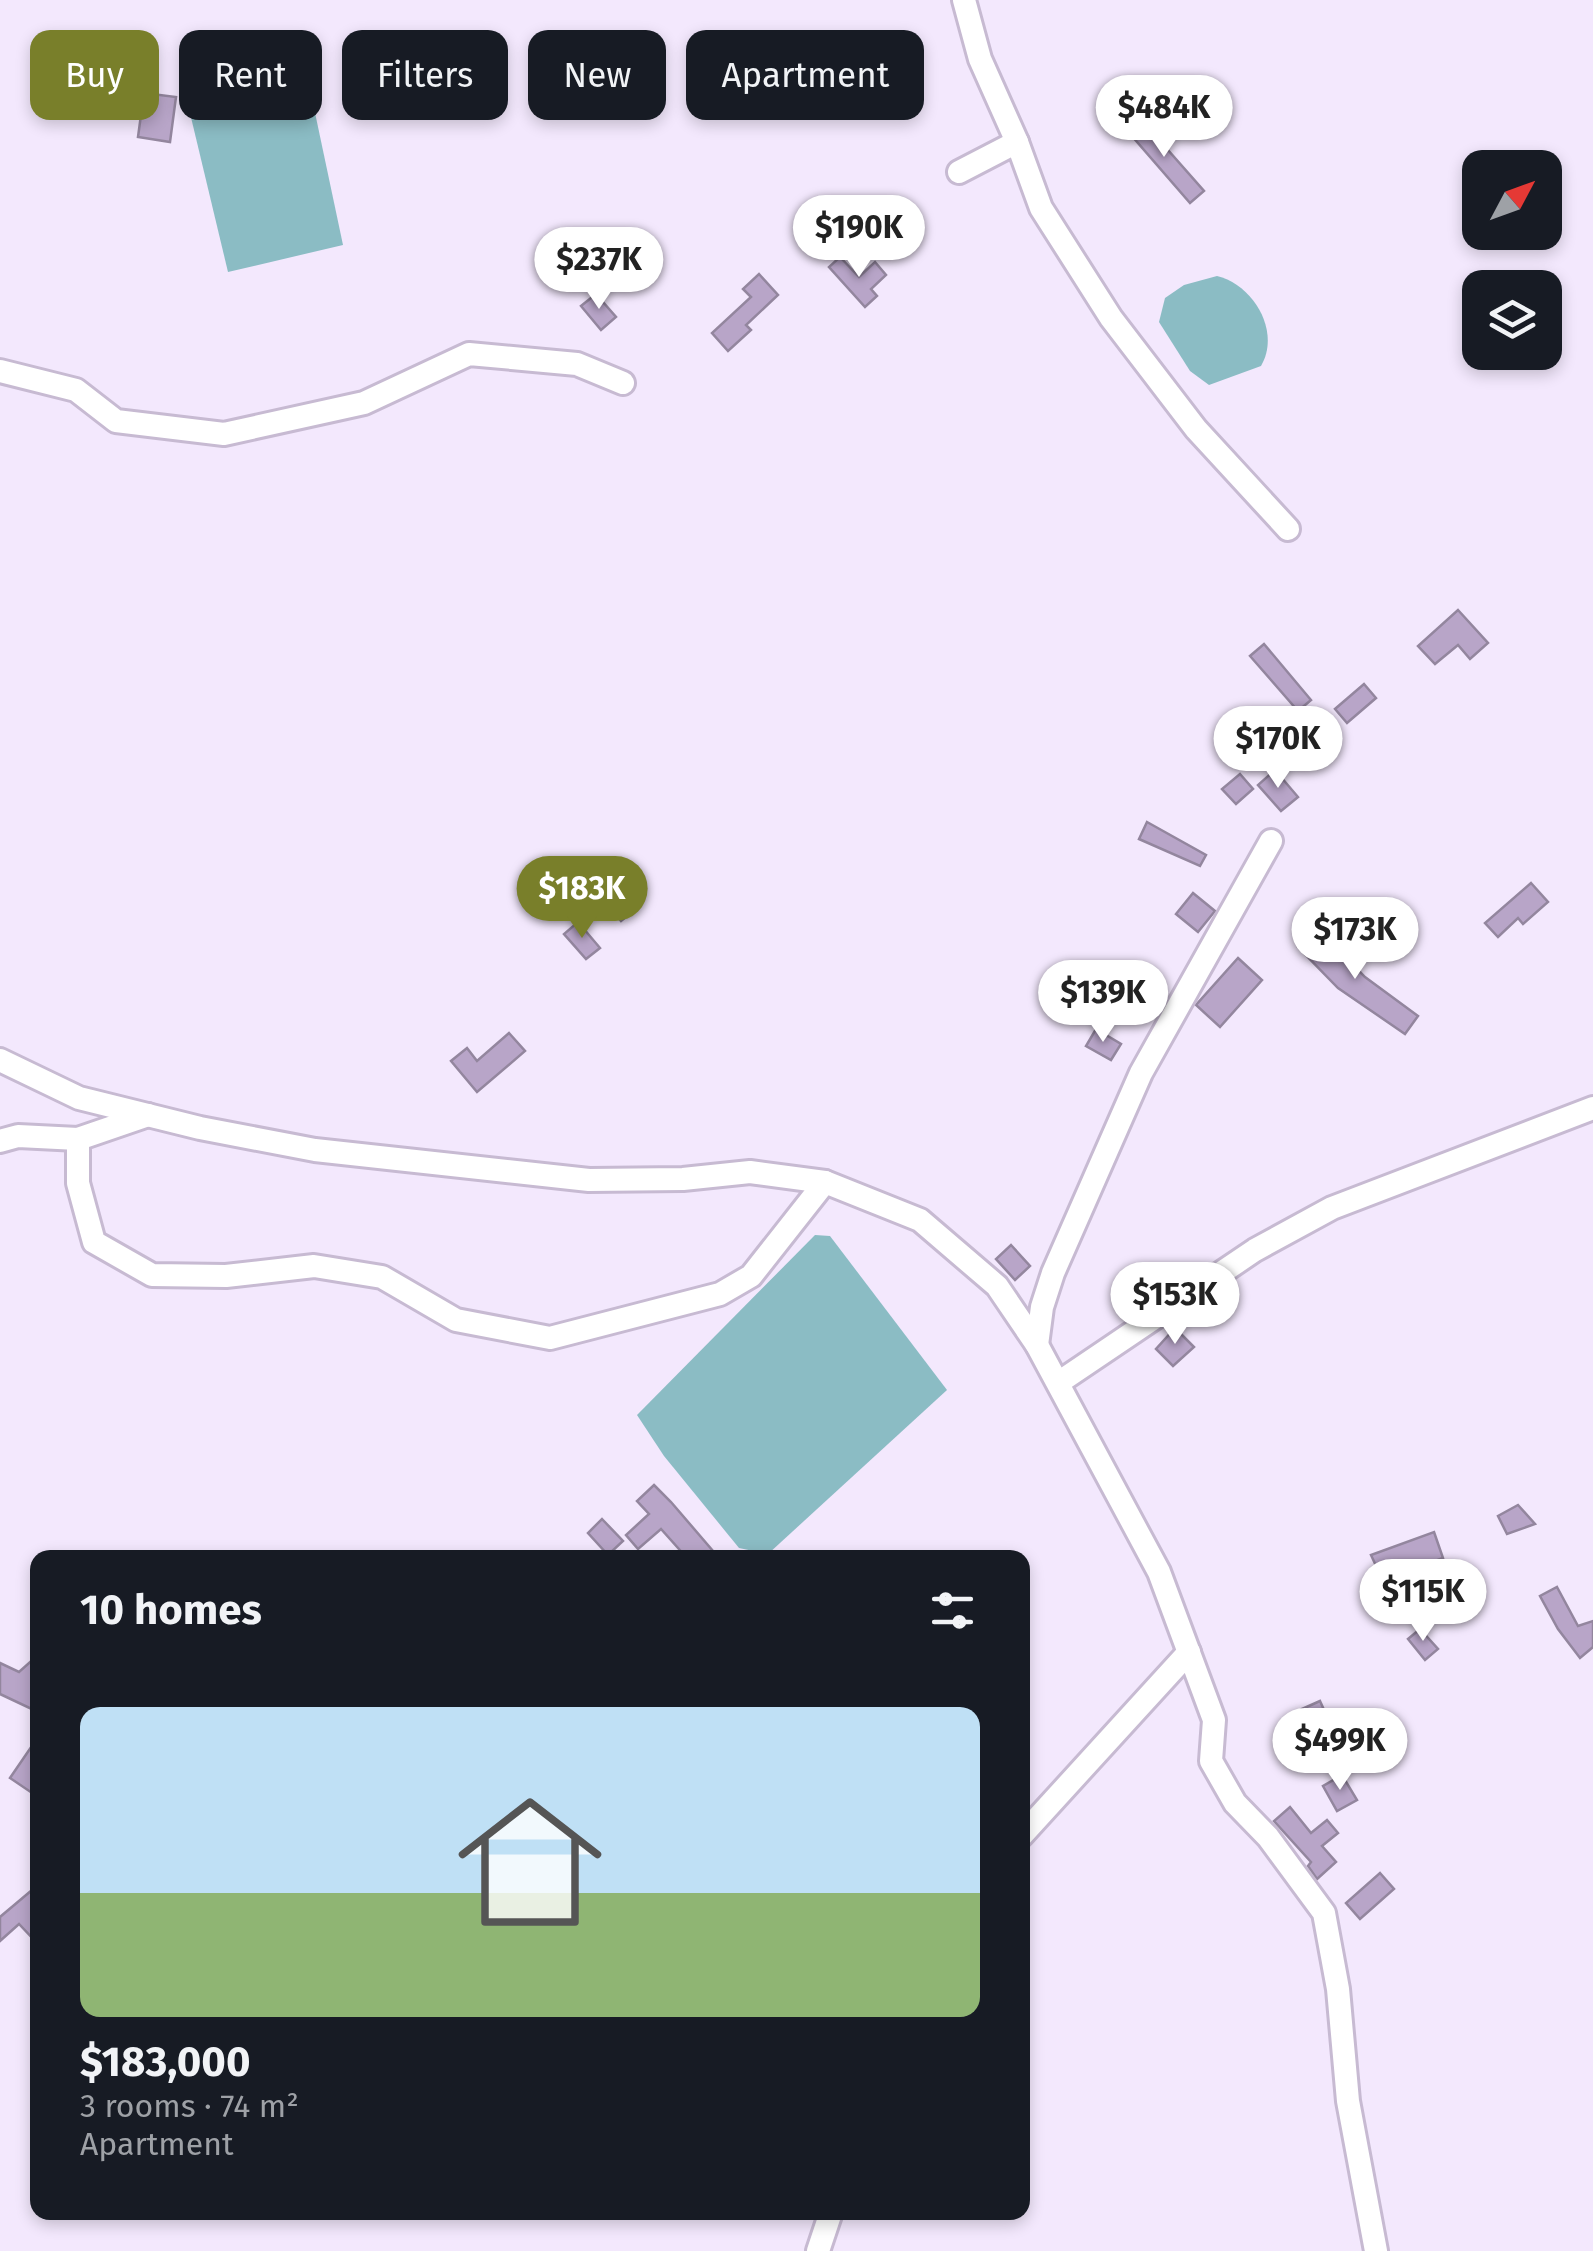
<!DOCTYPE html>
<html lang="en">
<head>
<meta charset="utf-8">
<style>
  :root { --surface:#171b24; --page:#20242c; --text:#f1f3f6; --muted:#9ea1a6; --accent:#797f2a }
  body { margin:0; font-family:"Fira Sans",sans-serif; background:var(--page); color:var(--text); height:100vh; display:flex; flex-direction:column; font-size:38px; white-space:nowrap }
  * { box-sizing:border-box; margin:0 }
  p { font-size:32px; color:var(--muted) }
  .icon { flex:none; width:55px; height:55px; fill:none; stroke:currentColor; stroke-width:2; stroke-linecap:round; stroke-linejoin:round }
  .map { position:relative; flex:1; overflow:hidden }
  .details { position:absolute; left:30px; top:1550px; width:1000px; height:670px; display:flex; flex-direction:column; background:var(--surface); border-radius:20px; box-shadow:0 5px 15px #0003 }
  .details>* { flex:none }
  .hud { position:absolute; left:30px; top:30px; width:1000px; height:90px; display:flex; gap:20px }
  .needle { width:65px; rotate:49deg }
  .controls { position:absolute; left:1462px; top:150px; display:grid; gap:20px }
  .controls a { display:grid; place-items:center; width:100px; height:100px; border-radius:20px; background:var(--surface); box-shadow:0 5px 15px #0003; font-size:50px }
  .price { position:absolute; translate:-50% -85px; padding:0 22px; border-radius:35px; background:#fff; color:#222; font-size:32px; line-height:65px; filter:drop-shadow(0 2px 5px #0008) }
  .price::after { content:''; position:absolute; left:50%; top:60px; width:30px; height:22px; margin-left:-15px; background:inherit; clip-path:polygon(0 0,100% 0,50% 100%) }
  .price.current { background:var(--accent); color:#fff }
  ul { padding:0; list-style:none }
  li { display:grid; align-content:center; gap:20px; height:530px; padding:0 50px }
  li span { display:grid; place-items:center; height:310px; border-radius:20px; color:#555 }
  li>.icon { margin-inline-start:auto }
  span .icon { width:180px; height:180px; fill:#fffc; stroke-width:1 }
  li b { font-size:42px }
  h2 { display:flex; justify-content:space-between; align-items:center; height:120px; padding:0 50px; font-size:42px }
  .tag { padding:0 35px; border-radius:20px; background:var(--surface); box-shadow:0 5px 15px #0003; font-size:35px; line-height:90px }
  .tag.current { background:var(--accent); color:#fff }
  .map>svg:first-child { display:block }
  .water { fill:#8bbcc4 }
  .building { fill:#b8a5c8; stroke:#93869e; stroke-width:2.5 }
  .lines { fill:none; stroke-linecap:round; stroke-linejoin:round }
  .street-casing { stroke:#c7bad2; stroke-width:28 }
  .street { stroke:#fff; stroke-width:22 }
</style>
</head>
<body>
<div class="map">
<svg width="1593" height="2251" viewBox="0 0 1593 2251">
  <rect width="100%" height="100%" fill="#f3e8fd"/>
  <!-- water -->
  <g class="water">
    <polygon points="296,85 305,89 314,108 343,245 228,272 189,109"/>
    <path d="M1217 276C1254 285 1281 332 1261 366L1209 385 1190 371 1159 322 1165 298 1184 285Z"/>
    <polygon points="815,1235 830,1236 947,1390 768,1554 739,1548 664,1456 637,1415"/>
  </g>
  <!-- building -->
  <g class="building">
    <polygon points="144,93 176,97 170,142 138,137"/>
    <polygon points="1138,116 1204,191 1190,203 1125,128"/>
    <polygon points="885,201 904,222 885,239 866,217"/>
    <polygon points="840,257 859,277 875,262 886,275 871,289 877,296 865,307 829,267"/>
    <polygon points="759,274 778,295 746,325 751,330 728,351 712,333 751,297 743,289"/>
    <polygon points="596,294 616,317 601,330 581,306"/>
    <polygon points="1458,610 1488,643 1470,659 1458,645 1435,664 1418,646"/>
    <polygon points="1264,644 1311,700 1298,711 1250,656"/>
    <polygon points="1364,684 1376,698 1347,723 1335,709"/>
    <polygon points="1275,770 1298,797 1281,811 1258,785"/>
    <polygon points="1240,774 1253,789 1236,804 1222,789"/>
    <polygon points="1147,822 1206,855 1200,866 1139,839"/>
    <polygon points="1531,883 1548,902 1523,924 1518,918 1498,937 1485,923"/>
    <polygon points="620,886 638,907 621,921 603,900"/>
    <polygon points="1193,893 1215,911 1198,932 1176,914"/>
    <polygon points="578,922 600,948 586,959 564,934"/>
    <polygon points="1318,928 1365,977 1418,1016 1405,1034 1338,988 1298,947"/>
    <polygon points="1238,958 1262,980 1220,1027 1196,1005"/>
    <polygon points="1096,1029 1121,1044 1111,1060 1086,1046"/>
    <polygon points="509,1033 525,1051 477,1092 451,1061 467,1048 477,1061"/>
    <polygon points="1011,1245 1030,1266 1015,1280 996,1259"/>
    <polygon points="1175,1328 1194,1347 1173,1366 1156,1349"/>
    <polygon points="654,1485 671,1502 719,1558 687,1558 661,1529 638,1549 626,1535 649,1514 637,1501"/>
    <polygon points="1518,1505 1535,1524 1507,1534 1498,1516"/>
    <polygon points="602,1519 623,1541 608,1555 588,1533"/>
    <polygon points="1434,1532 1443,1558 1427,1564 1426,1561 1383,1581 1371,1555"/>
    <polygon points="1557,1587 1578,1626 1593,1621 1593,1647 1580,1658 1558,1629 1540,1596"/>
    <polygon points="1420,1629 1438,1649 1425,1660 1408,1639"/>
    <polygon points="38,1655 38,1712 0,1694 0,1663 19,1672"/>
    <polygon points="1320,1701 1333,1730 1315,1739 1302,1709"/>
    <polygon points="38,1737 38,1797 10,1778"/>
    <polygon points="1342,1775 1357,1800 1337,1811 1323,1786"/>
    <polygon points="1290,1807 1311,1833 1327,1820 1338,1833 1322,1846 1336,1862 1317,1879 1308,1866 1311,1862 1274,1821"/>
    <polygon points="1380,1873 1394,1889 1360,1919 1346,1903"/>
    <polygon points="38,1885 38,1944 19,1924 0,1941 0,1917"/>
  </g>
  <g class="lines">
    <!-- street casing -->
    <g class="street-casing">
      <g id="street">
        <polyline points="964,0 980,59 1017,142"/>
        <polyline points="959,172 1017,142 1041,208 1111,318 1196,429 1288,529"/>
        <polyline points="0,371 76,390 116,421 224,434 364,403 469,354 577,364 623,383"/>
        <polyline points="0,1060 79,1098 200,1128 315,1150 589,1180 683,1179 750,1172 825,1182 920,1220 997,1286 1037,1345 1159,1572 1214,1720 1211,1761 1235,1803 1268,1837 1324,1913 1338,1989 1348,2101 1376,2251"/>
        <polyline points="148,1115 78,1139 78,1183 94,1242 152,1275 226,1276 314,1266 382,1277 456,1320 550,1338 720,1294 751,1276 825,1182"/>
        <polyline points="0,1141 18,1136 78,1139"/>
        <polyline points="1037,1345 1042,1307 1053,1273 1141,1073 1271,841"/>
        <polyline points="1058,1383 1255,1250 1332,1208 1593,1108"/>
        <polyline points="1022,1835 1189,1652"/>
        <polyline points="818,2251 831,2212"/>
      </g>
    </g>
    <!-- street -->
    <use href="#street" class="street"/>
  </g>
</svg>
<div class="controls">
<a><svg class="needle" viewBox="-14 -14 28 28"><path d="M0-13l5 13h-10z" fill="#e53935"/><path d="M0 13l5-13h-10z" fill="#9ea1a6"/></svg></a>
<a><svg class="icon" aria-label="layers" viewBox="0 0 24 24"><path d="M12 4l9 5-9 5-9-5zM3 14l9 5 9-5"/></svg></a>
</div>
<b class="price" style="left:1164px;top:160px">$484K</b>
<b class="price" style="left:859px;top:280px">$190K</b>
<b class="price" style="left:599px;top:312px">$237K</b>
<b class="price" style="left:1278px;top:791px">$170K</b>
<b class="price current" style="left:582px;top:941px">$183K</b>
<b class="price" style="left:1355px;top:982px">$173K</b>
<b class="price" style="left:1103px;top:1045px">$139K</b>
<b class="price" style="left:1175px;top:1347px">$153K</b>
<b class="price" style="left:1423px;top:1644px">$115K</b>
<b class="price" style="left:1340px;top:1793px">$499K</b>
<div class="hud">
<a class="tag current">Buy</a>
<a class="tag">Rent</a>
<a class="tag">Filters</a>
<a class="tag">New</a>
<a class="tag">Apartment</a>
</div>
<section class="details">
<h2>10 homes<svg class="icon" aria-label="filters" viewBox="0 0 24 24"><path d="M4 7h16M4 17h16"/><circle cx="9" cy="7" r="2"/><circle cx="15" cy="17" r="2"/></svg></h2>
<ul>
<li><span style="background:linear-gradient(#bfe0f5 60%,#8fb573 0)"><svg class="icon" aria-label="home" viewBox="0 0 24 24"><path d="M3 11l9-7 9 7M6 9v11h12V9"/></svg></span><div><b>$183,000</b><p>3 rooms · 74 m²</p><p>Apartment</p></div></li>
</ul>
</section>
</div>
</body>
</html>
